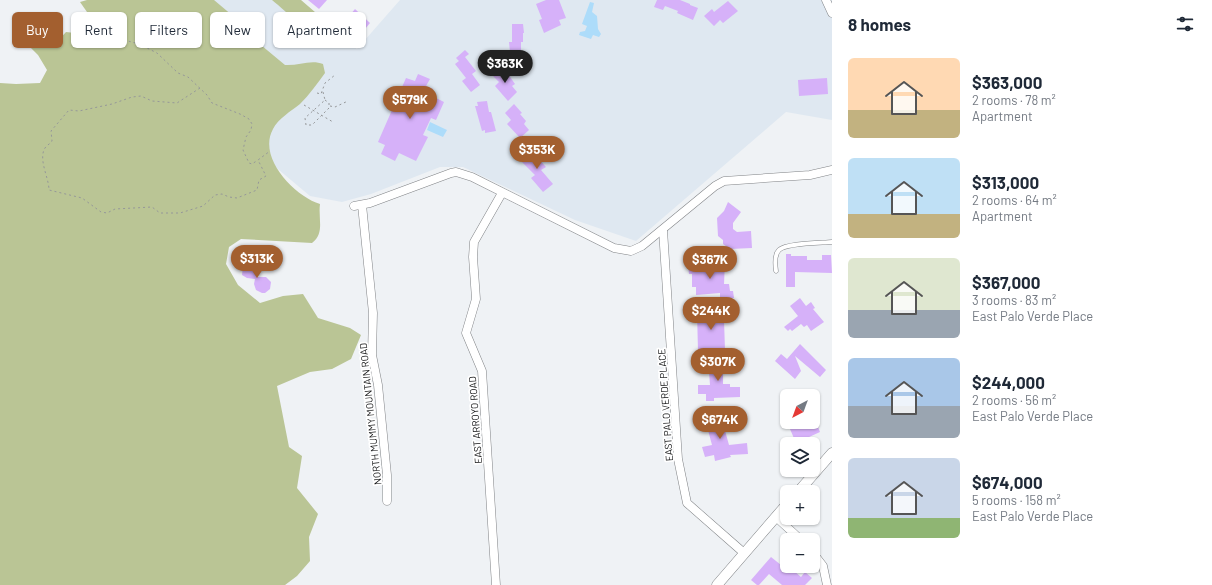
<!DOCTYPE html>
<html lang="en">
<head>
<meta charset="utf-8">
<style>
  :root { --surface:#fff; --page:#f2f2f3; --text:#1f2937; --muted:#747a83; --accent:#a35f2f }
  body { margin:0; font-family:Barlow,sans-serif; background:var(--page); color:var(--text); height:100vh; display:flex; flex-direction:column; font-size:15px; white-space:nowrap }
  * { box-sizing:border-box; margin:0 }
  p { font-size:13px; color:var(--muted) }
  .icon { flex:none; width:22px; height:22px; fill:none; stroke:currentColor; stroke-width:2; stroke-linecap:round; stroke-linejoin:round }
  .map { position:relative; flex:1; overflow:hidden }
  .panel { display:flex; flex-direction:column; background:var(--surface); width:380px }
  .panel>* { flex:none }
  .top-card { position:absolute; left:12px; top:12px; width:380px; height:36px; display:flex; gap:8px }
  .needle { width:26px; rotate:221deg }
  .controls { position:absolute; left:780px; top:389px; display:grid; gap:8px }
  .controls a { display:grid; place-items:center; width:40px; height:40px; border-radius:6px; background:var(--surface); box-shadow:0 1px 3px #0004; font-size:20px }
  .price { position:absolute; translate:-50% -34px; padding:0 9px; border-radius:14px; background:var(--accent); color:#fff; font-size:13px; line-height:26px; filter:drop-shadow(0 1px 2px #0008) }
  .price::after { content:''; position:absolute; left:50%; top:24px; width:12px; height:9px; margin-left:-6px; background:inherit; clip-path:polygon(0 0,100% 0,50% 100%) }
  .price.current { background:#222; color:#fff }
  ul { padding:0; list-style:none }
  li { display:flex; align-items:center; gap:12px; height:100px; padding:0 16px }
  li span { display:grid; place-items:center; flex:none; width:112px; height:80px; border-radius:6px; color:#555 }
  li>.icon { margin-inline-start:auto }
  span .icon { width:48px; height:48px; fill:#fffc; stroke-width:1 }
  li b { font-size:17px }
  h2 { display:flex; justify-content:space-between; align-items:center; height:48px; padding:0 16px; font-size:17px }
  .chip { padding:0 14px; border-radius:6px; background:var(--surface); box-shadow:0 1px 3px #0004; font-size:14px; line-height:36px }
  .chip.current { background:var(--accent); color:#fff }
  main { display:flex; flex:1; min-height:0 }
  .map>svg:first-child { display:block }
  .built { fill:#dfe8f1 }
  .green { fill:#bac595 }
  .water { fill:#addcfa }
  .building { fill:#d6b1f9 }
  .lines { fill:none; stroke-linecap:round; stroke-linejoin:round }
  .service-casing { stroke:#808386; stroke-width:5 }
  .minor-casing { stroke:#808386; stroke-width:9 }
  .tertiary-casing { stroke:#808386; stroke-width:11 }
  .path { stroke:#959799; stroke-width:1; stroke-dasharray:2 3; stroke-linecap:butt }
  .service { stroke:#fff; stroke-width:4 }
  .minor { stroke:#fff; stroke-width:8 }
  .tertiary { stroke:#fff; stroke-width:10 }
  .labels { text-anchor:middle; stroke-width:3.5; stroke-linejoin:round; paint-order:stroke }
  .street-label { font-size:10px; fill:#0c0d0e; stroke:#fff }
</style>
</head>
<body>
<main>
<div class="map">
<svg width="832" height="585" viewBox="0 0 832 585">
  <rect width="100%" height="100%" fill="#eff2f5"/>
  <!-- built -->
  <polygon class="built" points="112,0 299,0 357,49 400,0 832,0 832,120 786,112 636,241 575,220 463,167 440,167 371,194 342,202 310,196 97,17"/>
  <!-- green -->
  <g class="green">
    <path d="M87 0H214L233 16 232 21 285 65C298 66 311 59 323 64L325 73C317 84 309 95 300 104 291 111 278 119 273 129 257 158 295 196 320 204 318 219 325 233 312 243L241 239 229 247 226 264 238 285 260 303 283 296 303 294 318 318 350 328 361 335 351 359 332 369 310 372 277 386 289 447 302 456 297 488 318 514 309 537 310 561 297 576 285 585H0V83L16 84 40 83 47 70 38 55 29 46 55 44 66 32 84 34 91 28 87 12 80 2Z"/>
    <path d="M272 0H301L337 31 331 39C312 38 287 12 272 0Z"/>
  </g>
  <!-- water -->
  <g class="water">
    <polygon points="590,2 594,3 592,12 597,16 598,29 601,34 599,37 593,35 591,39 579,35 580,32 585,31 587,26 582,24"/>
    <polygon points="430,122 447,130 443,137 427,130"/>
  </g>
  <!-- building -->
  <g class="building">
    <polygon points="308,0 327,0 319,9"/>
    <polygon points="546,0 559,0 566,18 559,20 561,25 544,33 539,20 542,19 536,4"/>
    <polygon points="657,0 680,0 690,4 690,5 698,8 693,20 677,13 678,11 665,6 663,10 654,7"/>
    <polygon points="728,1 738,11 723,23 720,20 714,26 704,16 712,9 714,12"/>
    <polygon points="355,9 370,23 355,41 339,28"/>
    <polygon points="512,24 523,24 524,33 523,33 523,42 521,42 521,51 510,52 509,42 512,42"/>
    <polygon points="465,50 469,54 465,57 476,71 472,74 480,85 471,92 462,81 466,78 455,64 459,61 456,58"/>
    <polygon points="503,67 515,84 512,86 517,92 508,101 495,86 499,82 493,76"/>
    <polygon points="418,74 430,79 426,86 433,89 430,95 444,102 436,120 431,118 423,135 428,137 416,161 399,153 395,161 381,154 385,145 378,142 406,78 415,81"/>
    <polygon points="827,78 828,94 799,96 798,80"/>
    <polygon points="487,101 489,112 491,112 496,131 485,133 485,130 482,131 475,106 478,106 477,102"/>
    <polygon points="514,104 522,113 520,114 526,121 524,124 529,130 520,138 507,124 511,120 505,113"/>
    <polygon points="534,147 537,151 534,154 546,167 541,170 553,184 543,192 531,178 535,175 522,162 527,158 524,155"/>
    <polygon points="728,202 741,212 733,223 733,229 737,232 751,231 752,248 730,249 723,244 723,240 718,236 717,218 724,211"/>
    <polygon points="786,254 791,254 791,256 807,256 807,260 822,260 822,255 831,255 832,273 795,272 795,287 786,287"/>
    <polygon points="725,262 724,284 729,284 730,291 733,291 734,298 720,299 720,293 696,295 696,287 692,287 692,274 689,274 688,265"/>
    <polygon points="251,263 256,267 256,277 266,277 271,282 270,289 265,293 262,293 256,290 254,284 255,279 247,278 242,275 243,266"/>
    <polygon points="800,298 806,306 811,302 815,308 813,309 824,322 811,331 807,325 804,327 801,324 792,331 790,329 788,331 784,327 798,316 790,306"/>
    <polygon points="726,311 726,320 724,320 725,350 698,351 697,312"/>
    <polygon points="800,344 826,370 820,377 795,356 801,371 795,379 775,361 781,354 787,359"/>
    <polygon points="711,362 734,362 734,368 729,368 729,372 723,372 723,384 730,384 730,387 740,387 740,397 714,398 714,401 706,401 706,394 698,394 698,385 710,385 709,372 699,372 699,365 711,365"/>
    <polygon points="718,413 720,421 724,420 726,426 724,427 729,445 747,443 748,454 730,455 731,457 715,461 714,455 705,457 702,447 712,445 708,430 704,431 700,420"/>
    <polygon points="787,422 808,422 809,425 816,422 820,432 796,443"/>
    <polygon points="771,557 791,573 793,570 801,577 805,572 812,578 805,585 782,585 769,574 759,585 757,585 751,580"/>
  </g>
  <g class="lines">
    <!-- service casing -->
    <g class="service-casing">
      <path id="service" d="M776 271C775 264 774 255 779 250 786 243 821 243 832 242"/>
    </g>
    <!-- minor casing -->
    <g class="minor-casing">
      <g id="minor">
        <polyline points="826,0 832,13"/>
        <polyline points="362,205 373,313 372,355 378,385 387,475 387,501"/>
        <polyline points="354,206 370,203 451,173 456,172 472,177 614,248 631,251 642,246 715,186 724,181 810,175 832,170"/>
        <polyline points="663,230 678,459 687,503 744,553"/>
        <polyline points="776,517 801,540"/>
        <polyline points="813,553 823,566 827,585"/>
        <polyline points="496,585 482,371 466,333 476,299 473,257 474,242 502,193"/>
      </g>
    </g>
    <!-- tertiary casing -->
    <g class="tertiary-casing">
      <g id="tertiary">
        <polyline points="798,492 832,453"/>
        <polyline points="717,585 787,504"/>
      </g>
    </g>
    <!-- path -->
    <g class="path">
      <polyline points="95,32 139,44 157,53 178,73 188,77 207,95 212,103 240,114 249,119 252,124 251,130 246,137 243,150 249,163 252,164 258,160"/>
      <path d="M200 88 177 103 152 101 141 96 132 97 112 104 79 111 69 110 51 131 52 141C50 144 47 145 45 148 38 159 49 178 49 190L82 198 101 212 107 213 115 209 152 207 160 213H180L203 206 215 195 222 194 229 197 237 198 257 190 259 180 266 176 258 160 270 151"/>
      <polyline points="323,92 325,100"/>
      <polyline points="317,93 321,94 325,83 335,75"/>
      <polygon points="325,100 329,103 329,108 312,125 306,125 305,118"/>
      <polyline points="304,105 333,122"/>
      <polyline points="330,106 335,107 348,101"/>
    </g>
    <!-- service -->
    <use href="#service" class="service"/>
    <!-- minor -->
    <use href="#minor" class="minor"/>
    <!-- tertiary -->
    <use href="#tertiary" class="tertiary"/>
  </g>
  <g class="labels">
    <!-- street labels -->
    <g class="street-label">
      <text transform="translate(665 405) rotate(-94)" y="4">EAST PALO VERDE PLACE</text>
      <text transform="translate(370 414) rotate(-96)" y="4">NORTH MUMMY MOUNTAIN ROAD</text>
      <text transform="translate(475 420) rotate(-94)" y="4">EAST ARROYO ROAD</text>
    </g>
  </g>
</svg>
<div class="controls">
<a><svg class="needle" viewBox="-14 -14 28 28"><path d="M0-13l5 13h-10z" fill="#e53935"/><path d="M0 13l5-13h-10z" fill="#747a83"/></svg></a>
<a><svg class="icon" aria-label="layers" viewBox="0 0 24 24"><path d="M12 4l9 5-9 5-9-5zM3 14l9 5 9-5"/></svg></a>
<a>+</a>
<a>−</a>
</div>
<b class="price current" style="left:505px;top:84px">$363K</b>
<b class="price" style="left:410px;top:120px">$579K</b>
<b class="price" style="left:537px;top:170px">$353K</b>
<b class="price" style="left:257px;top:279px">$313K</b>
<b class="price" style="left:710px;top:280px">$367K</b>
<b class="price" style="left:711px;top:331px">$244K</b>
<b class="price" style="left:718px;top:382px">$307K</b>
<b class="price" style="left:720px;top:440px">$674K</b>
<div class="top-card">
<a class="chip current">Buy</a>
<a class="chip">Rent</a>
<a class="chip">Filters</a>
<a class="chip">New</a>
<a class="chip">Apartment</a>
</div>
</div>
<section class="panel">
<h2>8 homes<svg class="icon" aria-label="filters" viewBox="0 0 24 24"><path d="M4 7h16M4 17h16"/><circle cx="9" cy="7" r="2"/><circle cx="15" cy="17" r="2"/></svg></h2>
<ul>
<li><span style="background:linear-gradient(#ffd9b3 65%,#c2b280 0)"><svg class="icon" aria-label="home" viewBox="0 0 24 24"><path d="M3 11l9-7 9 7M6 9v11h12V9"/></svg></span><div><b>$363,000</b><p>2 rooms · 78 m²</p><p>Apartment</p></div></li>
<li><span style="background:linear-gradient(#bfe0f5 70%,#c2b280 0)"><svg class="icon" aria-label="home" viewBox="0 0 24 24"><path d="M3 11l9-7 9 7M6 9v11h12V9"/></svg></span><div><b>$313,000</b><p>2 rooms · 64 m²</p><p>Apartment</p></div></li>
<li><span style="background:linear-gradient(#dfe7d0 65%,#9aa5b1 0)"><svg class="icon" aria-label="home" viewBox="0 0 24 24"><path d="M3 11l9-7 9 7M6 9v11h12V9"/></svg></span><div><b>$367,000</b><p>3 rooms · 83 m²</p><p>East Palo Verde Place</p></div></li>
<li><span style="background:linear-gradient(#a9c7e8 60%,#9aa5b1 0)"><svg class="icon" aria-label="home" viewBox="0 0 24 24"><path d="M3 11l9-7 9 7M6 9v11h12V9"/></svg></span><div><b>$244,000</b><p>2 rooms · 56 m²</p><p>East Palo Verde Place</p></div></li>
<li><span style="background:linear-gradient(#c9d6e8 75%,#8fb573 0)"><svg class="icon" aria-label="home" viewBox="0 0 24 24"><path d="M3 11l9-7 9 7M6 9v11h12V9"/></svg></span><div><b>$674,000</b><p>5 rooms · 158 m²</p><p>East Palo Verde Place</p></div></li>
</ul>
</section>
</main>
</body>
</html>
